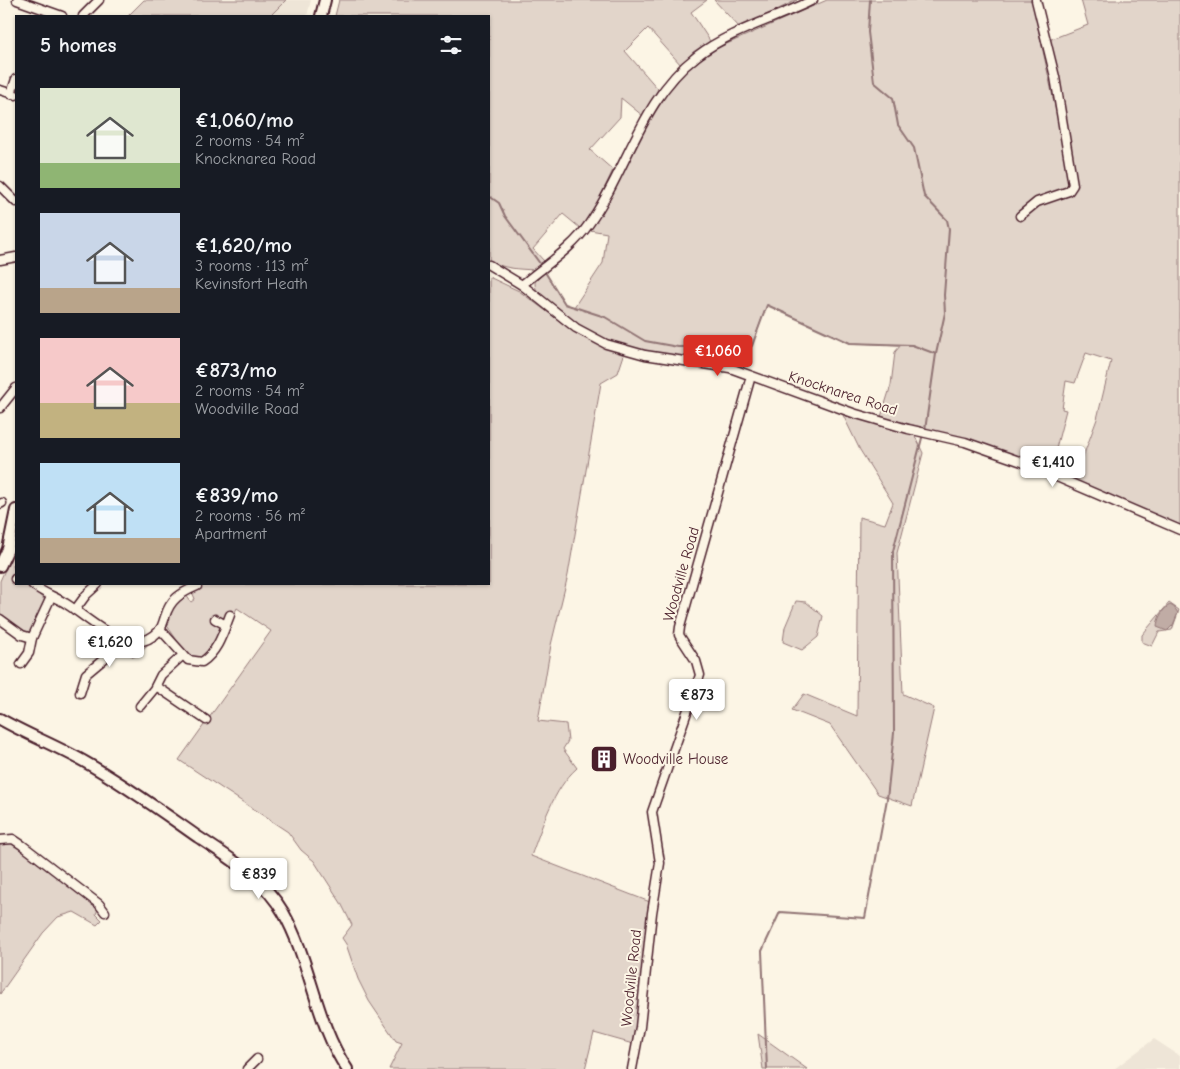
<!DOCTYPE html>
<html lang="en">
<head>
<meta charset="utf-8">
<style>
  :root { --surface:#171b24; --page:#20242c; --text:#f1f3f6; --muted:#9ea1a6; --accent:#d93025 }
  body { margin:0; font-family:"Comic Neue",sans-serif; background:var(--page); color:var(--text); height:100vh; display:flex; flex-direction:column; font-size:19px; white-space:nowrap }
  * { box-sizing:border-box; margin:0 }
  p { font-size:16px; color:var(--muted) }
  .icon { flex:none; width:28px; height:28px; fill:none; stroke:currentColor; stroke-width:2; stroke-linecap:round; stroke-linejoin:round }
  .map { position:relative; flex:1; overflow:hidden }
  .details { position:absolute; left:15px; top:15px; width:475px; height:570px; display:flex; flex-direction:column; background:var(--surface); border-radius:0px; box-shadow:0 1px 4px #0004 }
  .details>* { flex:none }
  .price { position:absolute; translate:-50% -42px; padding:0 11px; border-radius:5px; background:#fff; color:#222; font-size:16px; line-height:32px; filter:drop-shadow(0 1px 2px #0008) }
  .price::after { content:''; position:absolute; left:50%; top:30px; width:15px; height:11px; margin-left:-8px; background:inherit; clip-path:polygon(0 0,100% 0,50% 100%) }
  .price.selected { background:var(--accent); color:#fff }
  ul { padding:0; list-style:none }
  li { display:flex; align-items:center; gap:15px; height:125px; padding:0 25px }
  li span { display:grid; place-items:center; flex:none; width:140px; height:100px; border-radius:0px; color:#555 }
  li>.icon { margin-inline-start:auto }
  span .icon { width:60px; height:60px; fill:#fffc; stroke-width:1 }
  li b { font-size:21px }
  h2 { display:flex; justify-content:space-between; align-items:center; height:60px; padding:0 25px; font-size:21px }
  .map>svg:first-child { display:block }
  .built { fill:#eee5d7 }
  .green { fill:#e2d5ca; stroke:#967a7a }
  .water { fill:#c0aca5; stroke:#917474 }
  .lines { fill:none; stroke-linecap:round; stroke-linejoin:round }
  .stream { stroke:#917474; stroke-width:2 }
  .minor-casing { stroke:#4a1f2b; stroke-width:11 }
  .major-casing { stroke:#4a1f2b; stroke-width:14 }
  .minor { stroke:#fcf5e5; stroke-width:8 }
  .major { stroke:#fcf5e5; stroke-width:10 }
  .labels { text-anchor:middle; stroke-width:4; stroke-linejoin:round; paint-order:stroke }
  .street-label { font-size:15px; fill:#4a1f2b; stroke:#fcf5e5 }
  .poi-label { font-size:15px; fill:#4a1f2b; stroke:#fcf5e5; text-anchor:start }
</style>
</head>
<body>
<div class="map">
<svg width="1180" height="1069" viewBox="0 0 1180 1069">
  <rect width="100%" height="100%" fill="#fcf5e5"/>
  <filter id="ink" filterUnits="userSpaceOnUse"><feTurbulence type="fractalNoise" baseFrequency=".02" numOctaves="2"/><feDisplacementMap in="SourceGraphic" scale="10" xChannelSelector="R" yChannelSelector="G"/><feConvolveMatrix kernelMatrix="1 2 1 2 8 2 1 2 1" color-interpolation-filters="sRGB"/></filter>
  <g filter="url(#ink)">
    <!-- built -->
    <g class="built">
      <polygon points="286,0 311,0 307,16 270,16"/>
      <polygon points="1154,1039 1180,1056 1180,1069 1114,1069"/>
    </g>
    <!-- green -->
    <g class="green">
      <polygon points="144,0 286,0 270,16 128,16"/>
      <path d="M339 0H707L691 12 710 41 693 52 681 65 648 28 625 51 658 89 643 116 621 98 620 117 590 150 613 170 594 210 580 228 563 214 533 249 544 261 535 270C519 269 502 269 489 260V16H335Z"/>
      <polygon points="714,0 797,0 740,28"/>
      <path d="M827 0H1032L1059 125 1049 40 1088 25 1081 0H1180V527L1074 481 1097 419 1111 361 1086 353 1075 383 1066 381 1062 409 1066 410 1050 471 950 435 922 430V427L881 417 891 385 895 352 901 345 850 343 767 305 743 369C714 359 685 359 656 354 614 346 585 332 552 306 545 299 534 293 535 282L545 272 565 304 574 307 603 263 607 233 590 230 611 197 652 114 661 100 685 72 713 50Z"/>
      <path d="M489 277 519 291 580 336 624 355 618 373 601 383 568 575 551 645 538 721 566 724 568 741 563 749 577 768C553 789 542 827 531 856L650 902 635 1036 633 1044 594 1033 585 1069H389L402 1043 396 1041 369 1001 358 979 346 944 342 938 352 925 341 903 314 861 301 850 288 832 179 760 271 631 237 608 234 614 227 612 220 626 221 628C218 640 208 659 195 658L184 651 166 624 173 604 186 595 191 602 195 599 193 594 195 591 202 589 199 584H489Z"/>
      <polygon points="842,413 914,434 923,453 897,553 903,694 934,708 912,806 878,794 830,725 792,710 804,694 857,716 859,517 885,524 893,503 860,450"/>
      <polygon points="16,545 13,566 16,574 11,581 14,583 16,581 16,584 26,584 45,600 32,631 28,633 0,615 0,581"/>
      <polygon points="796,601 806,602 823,616 818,637 802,650 783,642 785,627"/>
      <polygon points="1169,603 1179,610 1172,630 1159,632 1152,646 1142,642 1142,635"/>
      <polygon points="153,640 134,657 113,644 116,642 141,646"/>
      <polygon points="5,842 13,844 23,851 92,904 98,909 96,914 102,920 97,925 74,912 58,917 43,933 0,994 0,844"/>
      <polygon points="758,1034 807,1069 763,1069"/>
    </g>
    <!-- water -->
    <path class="water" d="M1170 605 1174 607 1178 613 1173 625 1167 631 1157 627C1157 619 1163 608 1170 605Z"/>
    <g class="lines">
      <!-- stream -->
      <g class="stream">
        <polyline points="870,0 868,32 874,82 893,98 898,125 914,148 924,196 947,220 949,229 944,295 945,313 936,354 925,430"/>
        <polyline points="489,196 499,203 505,216 541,265"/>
        <polyline points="545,272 565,304 605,317 645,341 678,347 752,346 767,305 850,343 912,345 936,354"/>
        <polyline points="767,1069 762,951 780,912 865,918 887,799 894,733 893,551 923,434"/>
      </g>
      <!-- minor casing -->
      <g class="minor-casing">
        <g id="minor">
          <polyline points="17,0 62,16"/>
          <polyline points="83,16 99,0"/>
          <polyline points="0,90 16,95"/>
          <polyline points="11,94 16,79"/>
          <polyline points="0,186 16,202"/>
          <polyline points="1020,216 1037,202 1069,191 1073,185 1055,77 1036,0"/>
          <polyline points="0,260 16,257"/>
          <polyline points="489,265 522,285 576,328 606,344 645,355 730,368 853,413 908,429 965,442 1022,462 1180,530"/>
          <path d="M522 285C544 266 572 249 589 224 628 169 641 99 697 56 731 30 775 19 813 0"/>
          <polyline points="0,408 16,388"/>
          <polyline points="0,504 2,503"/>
          <polyline points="15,579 16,578"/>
          <path d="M32 584C42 593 54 596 65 603 90 618 130 662 159 631 163 626 163 622 165 617 170 599 181 593 197 586"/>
          <polyline points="75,610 86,595 98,584"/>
          <polyline points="0,619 22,635 32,638"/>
          <polyline points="215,619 226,625"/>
          <path d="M160 629 188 660 202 662C218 651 223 633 230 615"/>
          <polyline points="21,664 29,653 32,638 51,597"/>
          <polyline points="156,686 206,720"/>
          <polyline points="80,693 86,674 104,659 107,653 109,633"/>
          <polyline points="140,706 154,689 161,675 183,655"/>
          <polyline points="0,840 13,839 22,845 99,904 105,912"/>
          <polyline points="247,1069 257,1059"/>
          <polyline points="632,1069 640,1027 652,913 660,863 652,812 700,675 696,661 679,635 680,627 751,376"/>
        </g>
      </g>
      <!-- major casing -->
      <g class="major-casing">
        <g id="major">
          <polyline points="321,16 325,0"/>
          <polyline points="0,566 8,549 16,510"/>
          <path d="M0 719C28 735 57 746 85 762 124 784 161 811 198 837 230 858 263 878 283 912 311 961 315 1022 347 1069"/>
        </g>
      </g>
      <!-- minor -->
      <use href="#minor" class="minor"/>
      <!-- major -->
      <use href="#major" class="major"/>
    </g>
  </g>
  <!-- icons -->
  <defs>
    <g id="building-square" transform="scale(1.4375)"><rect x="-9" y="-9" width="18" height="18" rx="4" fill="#4a1f2b" stroke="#fcf5e5"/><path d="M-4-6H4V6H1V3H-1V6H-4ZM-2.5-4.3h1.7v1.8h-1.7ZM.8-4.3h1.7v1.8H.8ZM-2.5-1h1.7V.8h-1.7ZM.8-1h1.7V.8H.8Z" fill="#fff"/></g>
  </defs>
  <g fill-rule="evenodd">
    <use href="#building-square" x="604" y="759"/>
  </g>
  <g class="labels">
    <!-- street labels -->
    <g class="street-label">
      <text transform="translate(843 393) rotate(18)" y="5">Knocknarea Road</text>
      <text transform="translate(681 574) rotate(-74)" y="5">Woodville Road</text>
      <text transform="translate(631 978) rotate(-84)" y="5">Woodville Road</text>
    </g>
    <!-- poi labels -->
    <g class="poi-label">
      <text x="623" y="764">Woodville House</text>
    </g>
  </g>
</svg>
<b class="price selected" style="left:718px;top:377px">€1,060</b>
<b class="price" style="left:1053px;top:488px">€1,410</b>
<b class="price" style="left:110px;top:668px">€1,620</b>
<b class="price" style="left:697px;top:721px">€873</b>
<b class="price" style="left:259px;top:900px">€839</b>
<section class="details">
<h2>5 homes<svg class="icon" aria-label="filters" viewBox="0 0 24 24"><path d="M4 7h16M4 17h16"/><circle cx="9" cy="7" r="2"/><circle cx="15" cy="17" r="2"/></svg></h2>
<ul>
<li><span style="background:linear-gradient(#dfe7d0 75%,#8fb573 0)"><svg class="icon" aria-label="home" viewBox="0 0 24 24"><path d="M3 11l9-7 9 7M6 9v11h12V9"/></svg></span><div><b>€1,060/mo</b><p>2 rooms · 54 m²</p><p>Knocknarea Road</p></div></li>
<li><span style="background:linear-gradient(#c9d6e8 75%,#b9a48a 0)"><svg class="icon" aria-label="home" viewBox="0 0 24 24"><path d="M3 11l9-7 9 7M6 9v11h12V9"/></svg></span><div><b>€1,620/mo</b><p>3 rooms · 113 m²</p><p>Kevinsfort Heath</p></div></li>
<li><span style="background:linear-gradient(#f6c9c9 65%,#c2b280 0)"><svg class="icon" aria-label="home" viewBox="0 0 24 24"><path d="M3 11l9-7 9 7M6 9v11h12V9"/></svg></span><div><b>€873/mo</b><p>2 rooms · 54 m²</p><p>Woodville Road</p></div></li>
<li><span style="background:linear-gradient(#bfe0f5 75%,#b9a48a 0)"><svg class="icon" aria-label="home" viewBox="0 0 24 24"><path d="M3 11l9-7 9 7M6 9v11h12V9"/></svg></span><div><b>€839/mo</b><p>2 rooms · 56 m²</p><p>Apartment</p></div></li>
</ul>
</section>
</div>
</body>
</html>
